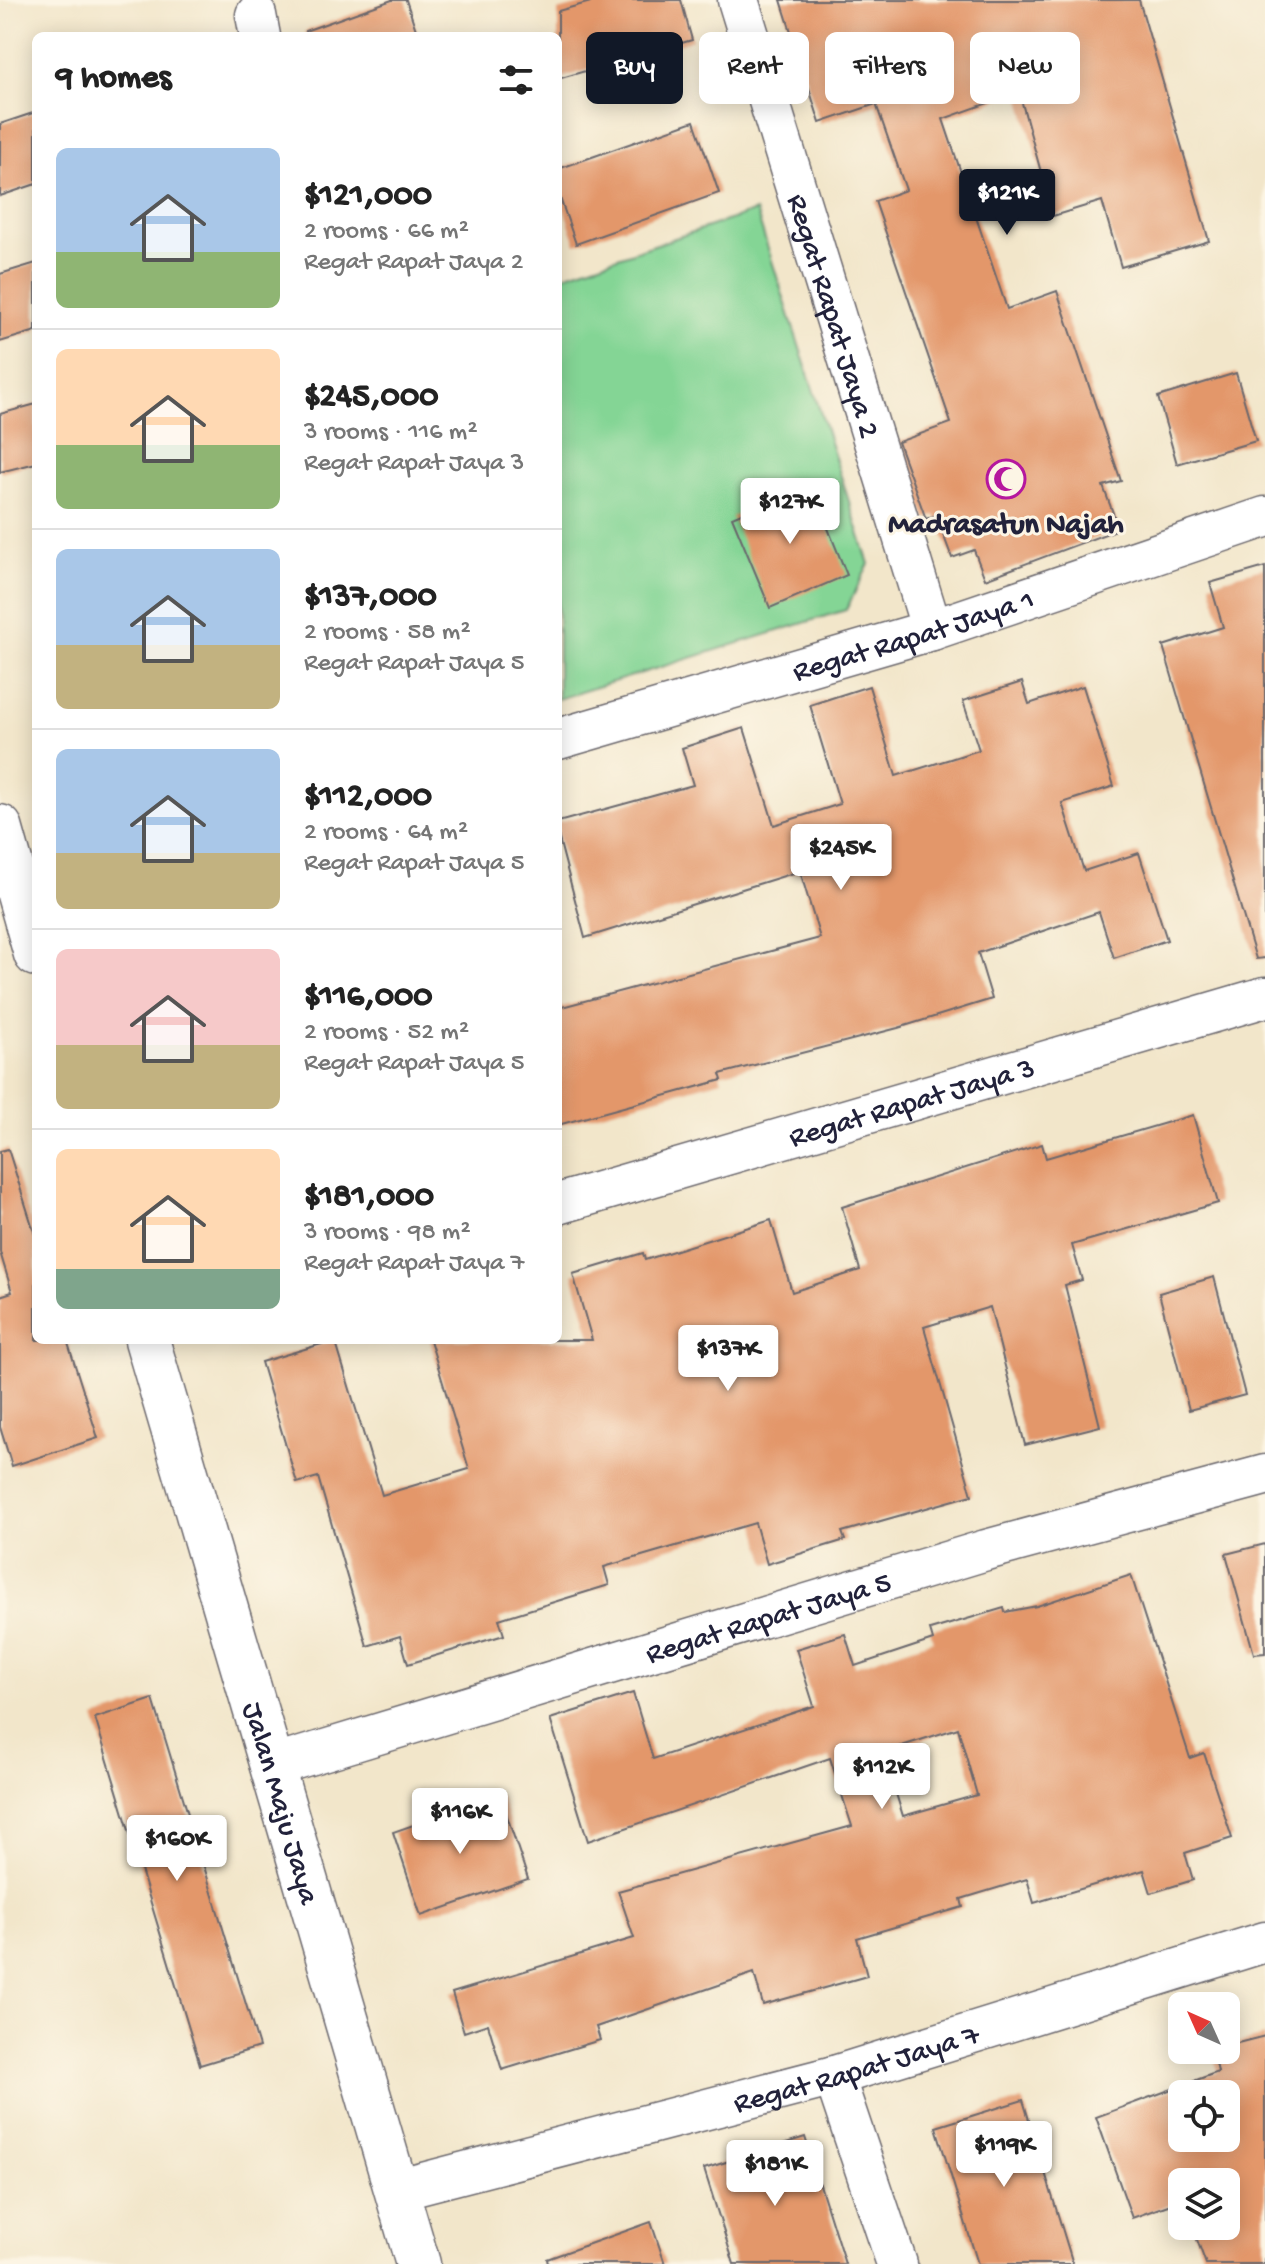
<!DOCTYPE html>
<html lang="en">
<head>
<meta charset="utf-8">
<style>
  :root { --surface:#fff; --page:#f6f6f6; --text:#222; --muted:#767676; --line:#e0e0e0; --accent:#111827 }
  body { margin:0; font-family:"Gochi Hand",sans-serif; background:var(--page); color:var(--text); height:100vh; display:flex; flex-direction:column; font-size:30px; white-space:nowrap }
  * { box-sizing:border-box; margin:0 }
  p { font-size:26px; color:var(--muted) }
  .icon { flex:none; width:44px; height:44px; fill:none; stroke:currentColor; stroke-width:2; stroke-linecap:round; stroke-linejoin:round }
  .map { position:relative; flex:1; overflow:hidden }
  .details { position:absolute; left:32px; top:32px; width:530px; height:1312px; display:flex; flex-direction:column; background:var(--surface); border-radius:12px; box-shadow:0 4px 20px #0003 }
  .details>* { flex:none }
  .hud { position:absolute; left:586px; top:32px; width:558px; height:72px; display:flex; gap:16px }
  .needle { width:52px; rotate:315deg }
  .tools { position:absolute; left:1168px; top:1992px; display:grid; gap:16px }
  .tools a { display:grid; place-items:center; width:72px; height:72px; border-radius:12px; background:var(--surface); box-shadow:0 4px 20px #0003; font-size:40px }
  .price { position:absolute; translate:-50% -68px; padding:0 18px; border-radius:8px; background:#fff; color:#222; font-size:26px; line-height:52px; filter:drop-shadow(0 2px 4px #0008) }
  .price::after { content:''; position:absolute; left:50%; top:48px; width:24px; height:18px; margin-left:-12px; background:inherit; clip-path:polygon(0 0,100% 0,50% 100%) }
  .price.active { background:var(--accent); color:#fff }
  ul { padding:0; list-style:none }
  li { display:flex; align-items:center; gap:24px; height:200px; padding:0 24px }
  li+li { border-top:2px solid var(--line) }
  li span { display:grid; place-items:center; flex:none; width:224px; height:160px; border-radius:12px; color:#555 }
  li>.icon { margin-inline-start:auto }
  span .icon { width:96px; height:96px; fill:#fffc; stroke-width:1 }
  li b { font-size:34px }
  h2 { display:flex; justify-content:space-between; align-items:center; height:96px; padding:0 24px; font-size:34px }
  .pill { padding:0 28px; border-radius:12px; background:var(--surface); box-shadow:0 4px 20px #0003; font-size:28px; line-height:72px }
  .pill.active { background:var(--accent); color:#fff }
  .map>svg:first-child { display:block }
  .green { fill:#84d595; stroke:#537c68; stroke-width:2 }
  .building { fill:#e3976a; fill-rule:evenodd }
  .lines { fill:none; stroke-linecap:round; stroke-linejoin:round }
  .street-casing { stroke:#6b676d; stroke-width:43 }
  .secondary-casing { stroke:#6b676d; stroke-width:47 }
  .street { stroke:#fff; stroke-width:40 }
  .secondary { stroke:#fff; stroke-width:44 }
  .labels { text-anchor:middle; stroke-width:6; stroke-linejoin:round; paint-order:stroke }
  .street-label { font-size:30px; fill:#22223b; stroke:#fcf5e5 }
  .poi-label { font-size:30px; font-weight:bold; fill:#22223b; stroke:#fcf5e5 }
</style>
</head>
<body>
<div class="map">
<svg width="1265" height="2264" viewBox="0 0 1265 2264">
  <rect width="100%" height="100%" fill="#fcf5e5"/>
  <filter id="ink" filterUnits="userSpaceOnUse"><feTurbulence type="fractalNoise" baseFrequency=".0125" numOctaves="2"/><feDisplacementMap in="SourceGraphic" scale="16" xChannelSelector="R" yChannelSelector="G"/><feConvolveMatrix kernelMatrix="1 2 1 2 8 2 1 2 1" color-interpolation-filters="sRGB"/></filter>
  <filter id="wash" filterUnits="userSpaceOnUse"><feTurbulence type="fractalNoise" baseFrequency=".006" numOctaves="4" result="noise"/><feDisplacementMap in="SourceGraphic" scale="32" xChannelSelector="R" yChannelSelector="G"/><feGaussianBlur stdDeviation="1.8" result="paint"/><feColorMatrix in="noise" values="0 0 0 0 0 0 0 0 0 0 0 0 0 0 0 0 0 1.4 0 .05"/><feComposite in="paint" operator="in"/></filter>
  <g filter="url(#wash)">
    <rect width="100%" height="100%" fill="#f2e6ca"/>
    <!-- green -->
    <polygon class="green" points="756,211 869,564 846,610 558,699 558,277"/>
    <g id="blocks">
      <!-- building -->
      <g class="building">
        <polygon points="392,0 406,0 418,36 306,36 305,31"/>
        <polygon points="598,0 681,0 692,40 558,79 558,11"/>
        <polygon points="781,0 1139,0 1209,241 1121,267 1102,201 1053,216 1019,92 943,119 1007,309 1057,291 1121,481 1103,486 1119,529 985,579 974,550 952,558 936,515 926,519 898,442 951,423 875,201 906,190 876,104 820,123"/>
        <polygon points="36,112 36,184 0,196 0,124"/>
        <polygon points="694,121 719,193 576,244 558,192 558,169"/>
        <polygon points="36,263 36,331 0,342 0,274"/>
        <polygon points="1236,373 1256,441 1177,464 1158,397"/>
        <polygon points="36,404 36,463 0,472 0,414"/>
        <polygon points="810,484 847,575 770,608 732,517"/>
        <polygon points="1265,567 1265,958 1256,959 1163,646 1223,627 1210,583"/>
        <polygon points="1022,682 1029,704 1083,686 1114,786 1062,803 1084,871 1139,853 1167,940 1114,958 1099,912 978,953 992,999 898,1028 720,1074 722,1080 558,1125 558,1008 820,938 800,871 585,938 558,835 558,822 693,785 682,748 744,728 774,825 840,804 810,705 869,686 896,776 979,750 963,701"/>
        <polygon points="1193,1115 1218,1203 1072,1245 1082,1280 1065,1285 1100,1426 1025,1445 990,1307 924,1327 972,1495 842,1532 845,1540 767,1564 755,1523 604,1567 609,1585 499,1619 504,1635 408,1664 400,1636 367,1646 318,1477 297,1483 261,1362 335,1340 382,1495 469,1469 430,1340 592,1340 573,1274 643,1253 645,1260 771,1220 792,1292 860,1270 842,1207 1042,1144 1046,1158"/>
        <polygon points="8,1149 36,1238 36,1340 67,1340 98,1438 12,1466 0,1427 0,1296 12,1292 0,1252 0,1151"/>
        <polygon points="1214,1277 1245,1395 1189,1410 1159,1293"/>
        <polygon points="1265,1544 1265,1653 1254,1654 1226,1554"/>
        <path d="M1131 1575 1190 1758 1204 1753 1232 1838 1185 1853 1193 1880 1151 1893 1144 1870 1034 1903 1027 1879 961 1899 963 1907 857 1938 867 1976 763 2005 754 1973 596 2027 600 2040 502 2070 488 2024 464 2032 452 1993 634 1938 618 1891 852 1826 830 1758 588 1841 550 1719 633 1693 653 1759 814 1706 796 1649 845 1634 855 1666 933 1640 930 1630 1004 1608 1005 1612 1037 1606ZM958 1728 977 1795 903 1816 883 1752Z"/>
        <polygon points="153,1699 259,2047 200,2065 95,1718"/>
        <polygon points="500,1795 528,1879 421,1916 393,1832"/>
        <path d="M1265 2036V2264H1206L1192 2226H1226V2182H1182V2200L1132 2218 1096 2117 1218 2072 1213 2050H1226V2046ZM1182 2094H1226V2138H1182Z"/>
        <polygon points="1023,2100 1040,2156 1073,2264 978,2264 936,2127"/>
        <polygon points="805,2137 845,2264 734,2264 704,2169"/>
        <polygon points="651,2222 665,2264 548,2264 547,2259"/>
      </g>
    </g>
  </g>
  <g filter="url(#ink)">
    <use href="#blocks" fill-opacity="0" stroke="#6b676d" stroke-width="2"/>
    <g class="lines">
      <!-- street casing -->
      <g class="street-casing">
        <g id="street">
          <path id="s1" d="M738 0 932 630"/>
          <polyline points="256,15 260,36"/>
          <path id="s2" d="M558 739 932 630 1265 517"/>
          <path id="s3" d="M558 1204 1265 997"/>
          <path id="s4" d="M272 1766 986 1550 1265 1475"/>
          <polyline points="834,2076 897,2264"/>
          <path id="s5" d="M396 2190 834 2076 1265 1942"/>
        </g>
      </g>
      <!-- secondary casing -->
      <g class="secondary-casing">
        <g id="secondary">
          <polyline points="0,827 36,954"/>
          <path id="s6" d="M147 1340 418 2264"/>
        </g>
      </g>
      <!-- street -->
      <use href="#street" class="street"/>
      <!-- secondary -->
      <use href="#secondary" class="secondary"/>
    </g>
  </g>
  <!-- icons -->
  <defs>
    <g id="mosque-ring" transform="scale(2)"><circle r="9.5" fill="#fcf5e5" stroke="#b5179e" stroke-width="1.5"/><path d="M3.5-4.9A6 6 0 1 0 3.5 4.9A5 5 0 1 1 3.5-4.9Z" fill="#b5179e"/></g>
  </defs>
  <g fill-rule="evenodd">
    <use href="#mosque-ring" x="1006" y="479"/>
  </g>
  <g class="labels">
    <!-- street labels -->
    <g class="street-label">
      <text dy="10" stroke="none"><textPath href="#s1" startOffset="330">Regat Rapat Jaya 2</textPath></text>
      <text dy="10" stroke="none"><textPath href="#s2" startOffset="370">Regat Rapat Jaya 1</textPath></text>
      <text dy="10" stroke="none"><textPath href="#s3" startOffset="368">Regat Rapat Jaya 3</textPath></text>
      <text dy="10" stroke="none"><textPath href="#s4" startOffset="518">Regat Rapat Jaya 5</textPath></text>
      <text dy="10" stroke="none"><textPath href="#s6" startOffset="482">Jalan Maju Jaya</textPath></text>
      <text dy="10" stroke="none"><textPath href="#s5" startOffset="476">Regat Rapat Jaya 7</textPath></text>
    </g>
    <!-- poi labels -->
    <g class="poi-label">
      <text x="1006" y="532">Madrasatun Najah</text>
    </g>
  </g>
</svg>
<div class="tools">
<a><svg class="needle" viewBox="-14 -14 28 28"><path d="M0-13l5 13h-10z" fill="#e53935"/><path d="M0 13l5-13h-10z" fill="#767676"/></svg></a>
<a><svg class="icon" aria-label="locate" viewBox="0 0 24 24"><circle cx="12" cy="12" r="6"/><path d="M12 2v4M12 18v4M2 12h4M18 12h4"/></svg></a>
<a><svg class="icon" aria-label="layers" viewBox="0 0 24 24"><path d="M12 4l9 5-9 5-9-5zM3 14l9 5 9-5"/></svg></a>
</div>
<b class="price active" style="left:1007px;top:237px">$121K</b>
<b class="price" style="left:790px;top:546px">$127K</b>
<b class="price" style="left:841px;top:892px">$245K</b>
<b class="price" style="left:728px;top:1393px">$137K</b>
<b class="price" style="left:882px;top:1811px">$112K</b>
<b class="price" style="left:460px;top:1856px">$116K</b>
<b class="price" style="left:177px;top:1883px">$160K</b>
<b class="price" style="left:1004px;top:2189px">$119K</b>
<b class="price" style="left:775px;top:2208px">$181K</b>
<div class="hud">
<a class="pill active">Buy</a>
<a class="pill">Rent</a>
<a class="pill">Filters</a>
<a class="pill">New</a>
</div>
<section class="details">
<h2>9 homes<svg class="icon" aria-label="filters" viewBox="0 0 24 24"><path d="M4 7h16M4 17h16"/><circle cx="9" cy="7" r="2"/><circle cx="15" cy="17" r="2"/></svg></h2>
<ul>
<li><span style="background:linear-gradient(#a9c7e8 65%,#8fb573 0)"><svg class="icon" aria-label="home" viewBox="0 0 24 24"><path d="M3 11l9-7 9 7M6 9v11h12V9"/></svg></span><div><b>$121,000</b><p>2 rooms · 66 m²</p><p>Regat Rapat Jaya 2</p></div></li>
<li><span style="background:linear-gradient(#ffd9b3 60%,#8fb573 0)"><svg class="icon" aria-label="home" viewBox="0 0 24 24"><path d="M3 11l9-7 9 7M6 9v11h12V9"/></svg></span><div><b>$245,000</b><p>3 rooms · 116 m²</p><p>Regat Rapat Jaya 3</p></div></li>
<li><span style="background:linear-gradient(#a9c7e8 60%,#c2b280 0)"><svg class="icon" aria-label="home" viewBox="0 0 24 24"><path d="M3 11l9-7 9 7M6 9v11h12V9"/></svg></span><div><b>$137,000</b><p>2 rooms · 58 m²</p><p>Regat Rapat Jaya 5</p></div></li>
<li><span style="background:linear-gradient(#a9c7e8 65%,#c2b280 0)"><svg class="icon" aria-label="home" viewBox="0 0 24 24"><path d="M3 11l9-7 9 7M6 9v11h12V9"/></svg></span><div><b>$112,000</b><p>2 rooms · 64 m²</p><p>Regat Rapat Jaya 5</p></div></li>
<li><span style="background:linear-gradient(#f6c9c9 60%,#c2b280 0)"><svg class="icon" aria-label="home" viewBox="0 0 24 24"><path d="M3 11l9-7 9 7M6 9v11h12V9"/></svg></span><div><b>$116,000</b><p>2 rooms · 52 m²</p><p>Regat Rapat Jaya 5</p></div></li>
<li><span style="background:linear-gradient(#ffd9b3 75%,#7fa58c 0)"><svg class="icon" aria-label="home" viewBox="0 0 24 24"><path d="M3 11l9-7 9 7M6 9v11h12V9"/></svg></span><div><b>$181,000</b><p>3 rooms · 98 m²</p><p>Regat Rapat Jaya 7</p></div></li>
</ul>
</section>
</div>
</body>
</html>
